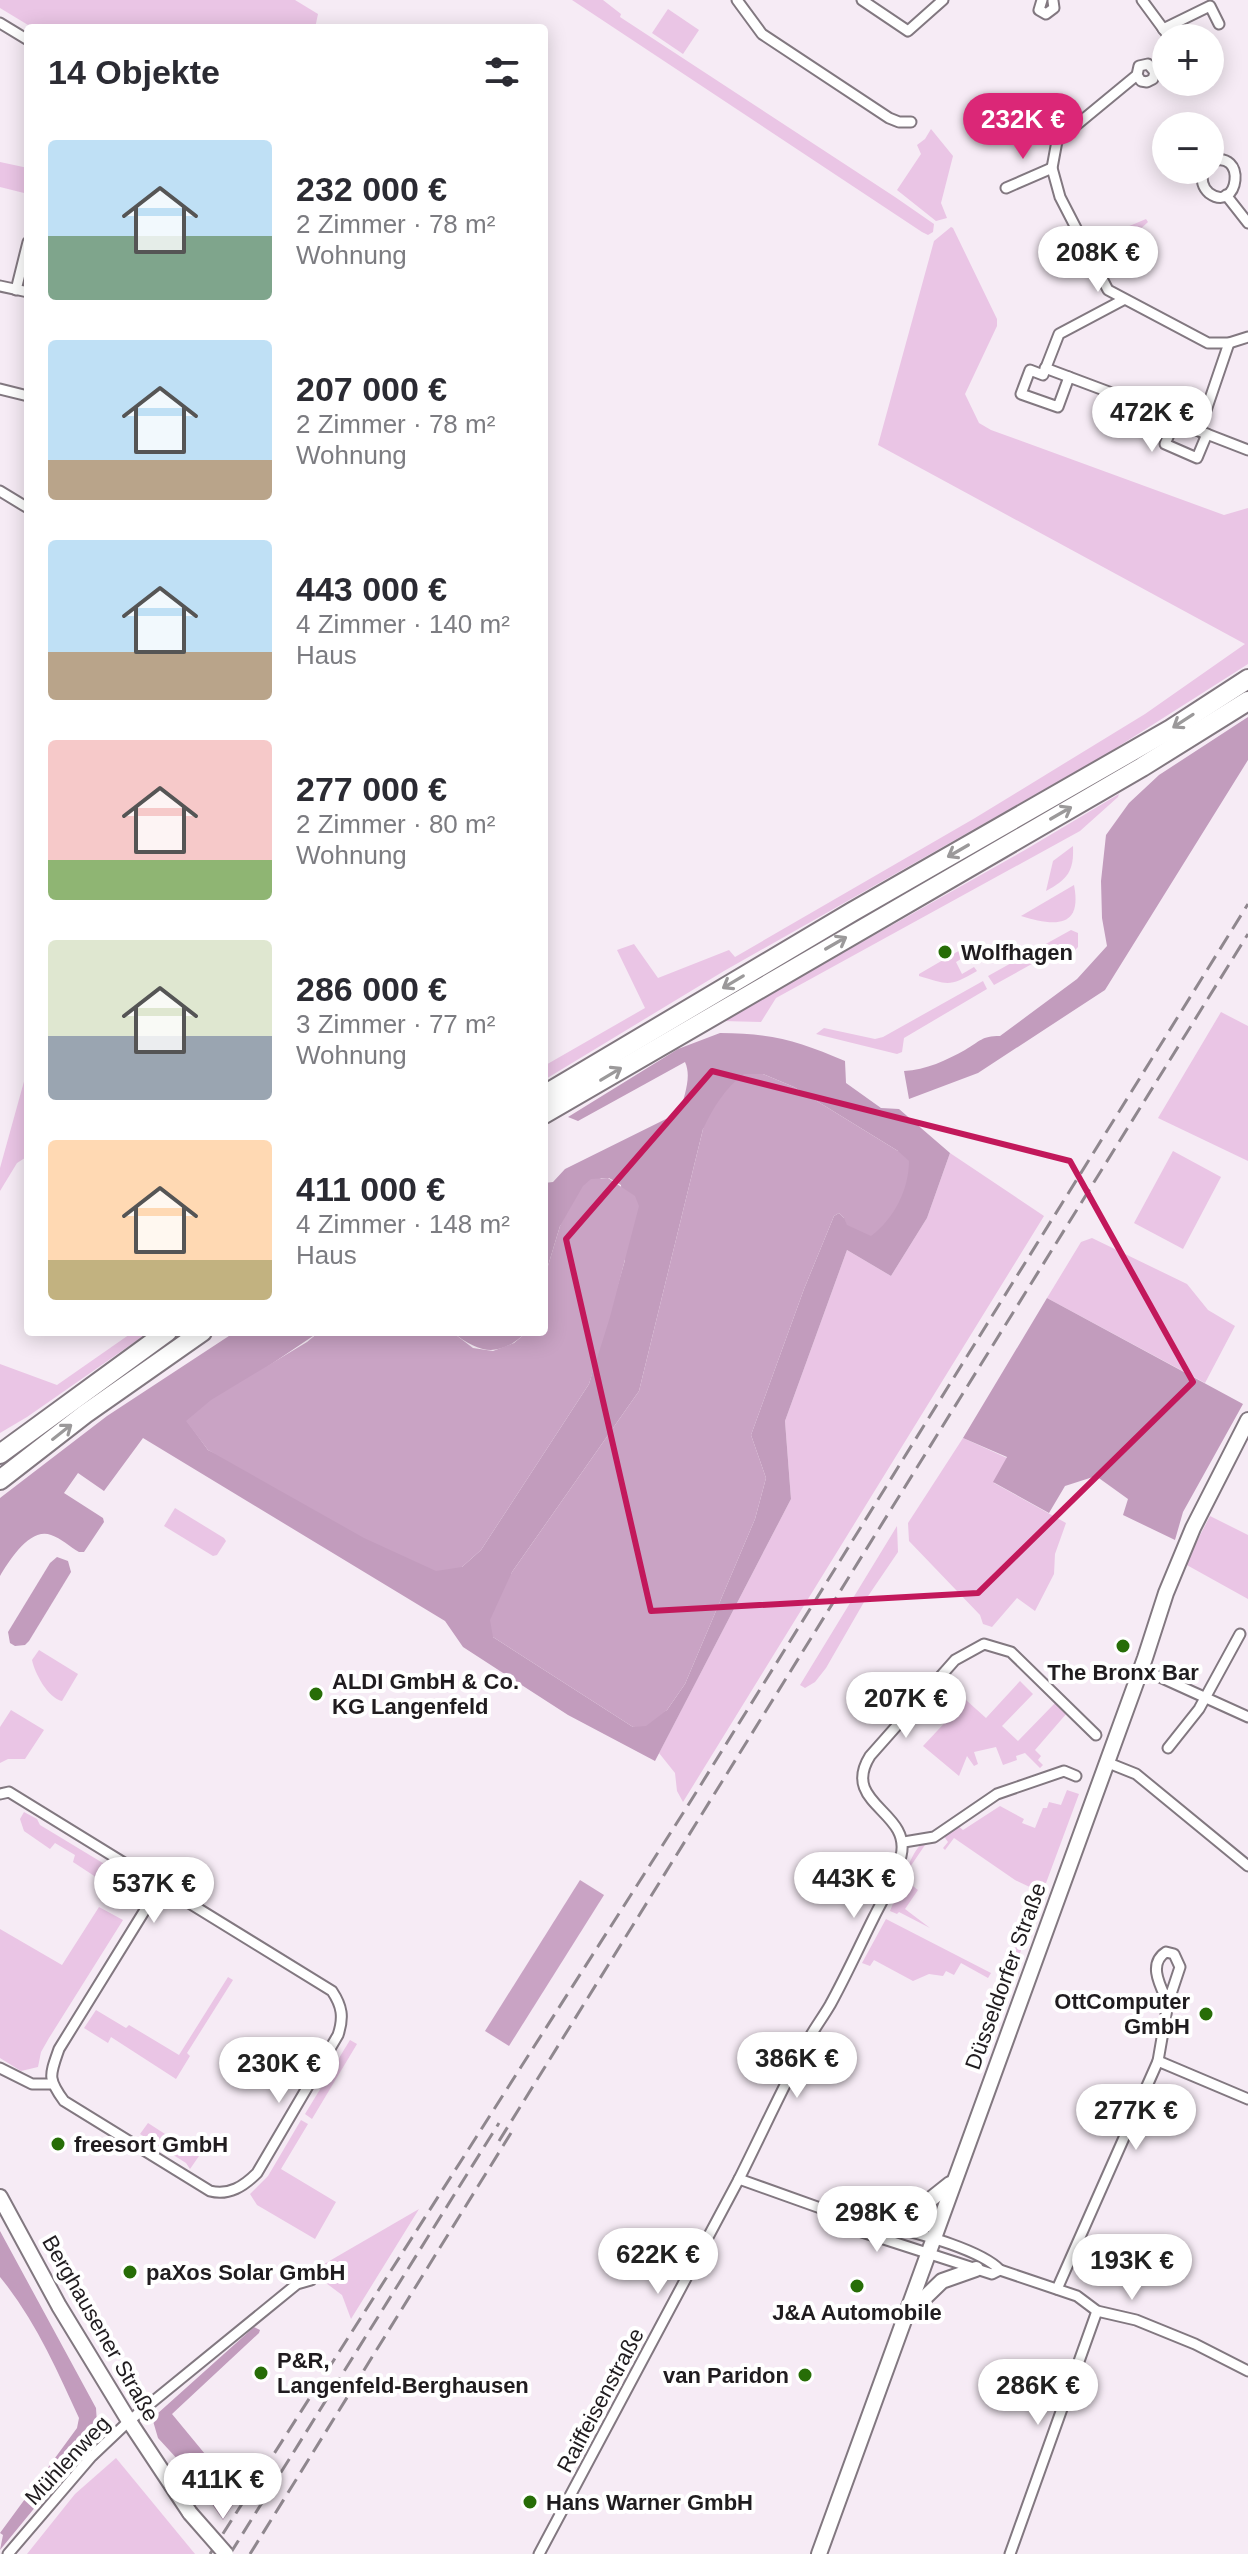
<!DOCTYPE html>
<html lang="de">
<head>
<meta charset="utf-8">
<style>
  :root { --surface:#fff; --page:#f2f2f3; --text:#2b2b33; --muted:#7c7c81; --accent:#db2777 }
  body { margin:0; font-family:Helvetica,sans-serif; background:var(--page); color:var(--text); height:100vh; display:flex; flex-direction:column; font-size:30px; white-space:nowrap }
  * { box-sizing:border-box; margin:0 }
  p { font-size:26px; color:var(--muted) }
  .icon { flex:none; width:44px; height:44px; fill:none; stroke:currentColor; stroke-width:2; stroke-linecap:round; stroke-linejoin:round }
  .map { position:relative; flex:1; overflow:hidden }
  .details { position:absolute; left:24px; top:24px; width:524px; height:1312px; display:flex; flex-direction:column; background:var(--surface); border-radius:8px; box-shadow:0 4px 20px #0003 }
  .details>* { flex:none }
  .controls { position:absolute; left:1152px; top:24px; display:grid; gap:16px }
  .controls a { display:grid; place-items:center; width:72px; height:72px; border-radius:50%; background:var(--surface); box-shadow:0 4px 20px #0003; font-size:40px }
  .price { position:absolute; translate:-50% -68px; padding:0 18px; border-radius:28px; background:#fff; color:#222; font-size:26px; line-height:52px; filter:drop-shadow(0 2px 4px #0008) }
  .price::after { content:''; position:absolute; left:50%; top:48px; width:24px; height:18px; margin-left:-12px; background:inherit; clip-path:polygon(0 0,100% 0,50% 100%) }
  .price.on { background:var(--accent); color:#fff }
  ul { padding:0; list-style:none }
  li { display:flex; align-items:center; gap:24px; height:200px; padding:0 24px }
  li span { display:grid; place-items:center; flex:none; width:224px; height:160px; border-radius:8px; color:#555 }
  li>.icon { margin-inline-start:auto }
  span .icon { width:96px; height:96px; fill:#fffc; stroke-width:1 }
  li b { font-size:34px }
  h2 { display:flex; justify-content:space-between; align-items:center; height:96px; padding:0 24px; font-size:34px }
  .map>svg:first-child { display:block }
  .green { fill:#eac5e5 }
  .forest { fill:#c29cbd; fill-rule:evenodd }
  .water { fill:#c9a3c4 }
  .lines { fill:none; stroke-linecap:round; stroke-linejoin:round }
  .minor-casing { stroke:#827880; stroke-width:13 }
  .secondary-casing { stroke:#827880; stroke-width:18 }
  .primary-casing { stroke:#827880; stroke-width:18 }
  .motorway-casing { stroke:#827880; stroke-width:22 }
  .minor { stroke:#fff; stroke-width:9 }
  .secondary { stroke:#fff; stroke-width:14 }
  .primary { stroke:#fff; stroke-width:14 }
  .motorway { stroke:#fff; stroke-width:18 }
  .rail { stroke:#8f878e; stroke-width:3; stroke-dasharray:16 8; stroke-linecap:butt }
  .secondary-bridge-casing { stroke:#827880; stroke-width:18; stroke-linecap:butt }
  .secondary-bridge { stroke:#fff; stroke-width:14 }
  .oneway { stroke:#9b999a }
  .marked { fill:none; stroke:#c2185b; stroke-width:6; stroke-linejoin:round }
  .poi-dot { fill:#276d07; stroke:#fff; stroke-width:3 }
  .labels { text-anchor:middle; stroke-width:8; stroke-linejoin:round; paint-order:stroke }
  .poi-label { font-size:22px; font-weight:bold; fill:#201c1f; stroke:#fff; text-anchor:start }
  .street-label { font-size:22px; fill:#201c1f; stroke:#fff }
</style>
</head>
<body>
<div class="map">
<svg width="1248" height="2554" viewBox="0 0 1248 2554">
  <rect width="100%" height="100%" fill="#f6ebf5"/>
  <!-- green -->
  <g class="green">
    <polygon points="0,0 295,0 318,14 315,28 33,28 0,8"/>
    <polygon points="572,0 603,0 621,14 620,17 895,197 934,224 933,232 928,235 922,232"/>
    <polygon points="668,9 699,30 683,54 652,33"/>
    <polygon points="931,129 953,156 941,203 947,218 936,221 897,190 921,154 917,145 925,139"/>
    <polygon points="0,162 28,168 28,194 0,187"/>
    <polygon points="1146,219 1148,222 1112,255 1097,261 1089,243"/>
    <polygon points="951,227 953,228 997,319 997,326 965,394 979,423 991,430 1224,515 1248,508 1248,664 1105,755 724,971 544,1080 544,1066 645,1008 617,950 634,944 658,978 729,950 735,957 975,818 1145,714 1245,644 878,445 934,241"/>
    <polygon points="1119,794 1118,797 1080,831 776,998 761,1022 722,1021 1025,850"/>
    <path d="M1073 846C1074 871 1068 879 1046 891L1053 861Z"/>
    <path d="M1074 885C1083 931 1051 925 1021 916Z"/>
    <polygon points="1071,930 1078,933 1078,947 1069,956 1069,948 1059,949 994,985 988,976"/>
    <path d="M962 949 966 956 956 962 962 974 974 967 977 971C949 987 949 985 919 976V974Z"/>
    <polygon points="983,981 987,989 904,1038 902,1052 897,1054 816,1034 824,1028 875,1039 883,1037"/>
    <polygon points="1221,1012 1248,1026 1248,1161 1158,1118"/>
    <polygon points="28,1067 28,1156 17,1163 0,1191 0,1168"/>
    <polygon points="1173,1151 1221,1177 1183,1249 1134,1223"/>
    <polygon points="950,1153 1044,1216 683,1802 677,1791 675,1773 659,1753 791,1499 785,1421 847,1250 891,1276 927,1218"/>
    <polygon points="1092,1238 1187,1284 1208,1310 1235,1326 1205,1383 1047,1298 1081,1242"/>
    <polygon points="133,1332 149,1332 27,1417 0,1433 0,1364 57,1385"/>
    <polygon points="963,1438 1007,1458 994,1483 1066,1523 1055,1554 1054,1574 1035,1611 1017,1598 992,1627 983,1624 980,1615 909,1541 908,1523"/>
    <polygon points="175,1508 224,1538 226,1541 217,1555 213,1556 164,1526"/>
    <polygon points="1210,1516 1248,1535 1248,1599 1185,1564"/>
    <polygon points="897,1526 898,1552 864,1602 826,1668 815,1682 805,1688 800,1685"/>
    <path d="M39 1650 78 1674 62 1701C48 1698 35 1674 32 1660Z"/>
    <polygon points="1020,1681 1033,1694 1002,1726 1018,1741 1056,1702 1067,1713 1035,1750 1041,1756 1038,1760 1043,1765 1040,1768 1025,1753 1016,1756 1017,1760 1003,1765 996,1747 974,1752 978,1764 974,1766 967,1756 959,1776 923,1746 966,1700 986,1718"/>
    <polygon points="11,1710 44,1730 25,1759 8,1759 0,1763 0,1727"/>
    <polygon points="1067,1790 1079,1794 1009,1983 1004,1980 1036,1890 1015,1880 954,1838 945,1850 943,1848 948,1842 943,1835 957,1825 963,1830 1000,1806 1024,1819 1022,1823 1035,1828 1043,1808 1047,1808 1049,1802 1061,1805"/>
    <path d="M24 1812 37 1819 40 1825 116 1871C130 1870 139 1883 137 1896L108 1885 73 1862 75 1855 55 1843 50 1849 24 1831 20 1819Z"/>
    <path d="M921 1845H925L908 1870 914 1875 909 1883 918 1890 905 1909 930 1928 899 1912 897 1914 890 1911C897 1896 911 1851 921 1845Z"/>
    <polygon points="99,1907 123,1920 49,2038 41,2052 38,2067 21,2071 0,2058 0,1929 62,1965"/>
    <polygon points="886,1919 991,1973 988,1978 961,1963 954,1975 946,1971 943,1976 929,1974 913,1981 874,1960 870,1966 862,1963"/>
    <polygon points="228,1977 233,1980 187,2053 190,2056 176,2079 111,2037 108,2043 84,2028 96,2010 126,2028 129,2025 179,2055"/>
    <polygon points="350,2040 357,2044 312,2119 305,2114"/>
    <polygon points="301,2120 308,2124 281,2169 336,2202 315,2239 257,2205 250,2194 268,2176"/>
    <polygon points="148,2123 199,2156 190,2169 186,2163 140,2134"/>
    <polygon points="419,2209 351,2319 342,2295 318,2277 322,2270 319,2267"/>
    <polygon points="116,2458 195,2554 27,2554 75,2494"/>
  </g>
  <!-- forest -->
  <g class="forest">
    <path d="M1248 717V760L1105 990 978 1073 909 1099 904 1071C926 1070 947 1060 965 1050 981 1041 981 1036 1000 1036L1077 979 1107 946 1102 918 1101 881 1106 835 1129 803 1159 775Z"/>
    <path d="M720 1033C771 1033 799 1041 845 1061L846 1083 881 1108 899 1109 950 1153 927 1218 891 1276 847 1250 785 1421 791 1499 655 1761 568 1715 463 1647 445 1621 143 1438 104 1491 78 1473 64 1493 103 1518 104 1522 84 1552H79C70 1547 61 1538 51 1535 30 1527 9 1561 0 1576V1498L107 1416 235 1332H319L187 1421 208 1450 462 1567 481 1550 589 1384 625 1260 621 1185 609 1178H601L560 1226 544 1279V1183L553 1182 565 1169 680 1112C684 1096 692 1077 685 1062L578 1121 568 1117 678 1049ZM763 1074 794 1087 898 1151 844 1218 839 1213 834 1216 804 1289 751 1435 766 1478 755 1519 685 1684 667 1710 633 1727 493 1637 512 1572 639 1391 703 1129Z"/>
    <polygon points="1047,1298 1243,1404 1183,1512 1175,1540 1123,1515 1128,1499 1096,1476 1065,1486 1049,1513 993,1482 1007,1457 963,1438"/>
    <path d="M452 1332H527C498 1358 481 1354 452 1332Z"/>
    <polygon points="57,1557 68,1561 71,1572 29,1641 25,1645 15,1646 10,1643 8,1632 50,1563"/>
    <path d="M0 2231 96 2408 97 2424 92 2438 0 2550 3 2535 0 2533 77 2428 79 2418C57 2370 34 2318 0 2277Z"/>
    <polygon points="254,2327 260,2330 259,2333 172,2414 224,2477 230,2472 237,2477 252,2476 223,2520 191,2474 158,2438 153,2421 157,2414"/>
  </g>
  <!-- water -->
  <g class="water">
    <path d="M744 1074H763L794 1087 898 1151 909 1161C909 1189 894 1219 871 1236L847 1225 844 1218 839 1213 834 1216 804 1289 751 1435 766 1478 755 1519 685 1684 667 1710 646 1726 633 1727 493 1637 490 1620 512 1572 639 1391 703 1129C713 1108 725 1088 744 1074Z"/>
    <polygon points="608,1178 635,1196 639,1206 610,1317 589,1384 481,1550 462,1567 436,1571 364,1538 208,1450 186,1421 211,1400 307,1342 319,1332 452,1332 473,1348 493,1351 514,1343 527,1332 544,1332 544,1279 560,1226 583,1186 591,1179"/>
    <polygon points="580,1880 604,1895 509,2046 485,2031"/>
  </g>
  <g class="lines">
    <!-- minor casing -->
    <g class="minor-casing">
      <g id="minor">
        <polyline points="737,0 762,34 889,118 899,122 911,122"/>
        <polyline points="862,0 908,31 943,0"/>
        <polyline points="1042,0 1039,10 1046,14 1054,8 1053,1"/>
        <polyline points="1142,0 1170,38"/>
        <polyline points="0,23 28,40"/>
        <polyline points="1163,29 1210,6 1219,24"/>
        <polyline points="1155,72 1166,67"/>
        <polyline points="1137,75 1141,81 1147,82 1153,79 1155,72 1148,64 1139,66 1137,75 1057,141 1052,168 1060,197 1108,290 1208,343 1229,343 1248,337"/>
        <path d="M1203 170C1201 179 1202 187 1209 193 1239 215 1248 147 1210 162"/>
        <polyline points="1006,188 1052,168"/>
        <polyline points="1226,195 1248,223"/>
        <polyline points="0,286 28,292"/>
        <polyline points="16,290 28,242"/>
        <polyline points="1123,300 1059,334 1043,375 1030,370 1021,394 1058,407 1069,377 1125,398"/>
        <polyline points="1229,343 1199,431 1248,450"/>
        <polyline points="1045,368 1069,377"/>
        <polyline points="0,389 28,396"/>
        <polyline points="1199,431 1175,421 1165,444 1197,458 1207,434"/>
        <polyline points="0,491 28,508"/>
        <polyline points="1151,1673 1248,1717"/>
        <polyline points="1168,1748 1199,1709 1240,1634"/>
        <polyline points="1106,1762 1136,1774 1248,1866"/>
        <path d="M0 1794 9 1792 332 1991C342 2006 344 2017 338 2035L257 2173C244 2186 229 2196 210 2191L64 2101C47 2078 50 2075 59 2049L161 1884"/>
        <polyline points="904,1842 934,1837 997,1794 1064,1771 1076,1776"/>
        <path d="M1158 2061 1168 2003 1180 1967 1174 1954 1166 1952C1147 1964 1161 1987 1168 2003"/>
        <polyline points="0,2068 32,2084 52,2084"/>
        <path d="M739 2179C762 2133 783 2087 807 2042 814 2029 823 2017 830 2005 846 1976 859 1947 874 1917 884 1897 896 1878 901 1856 912 1811 840 1804 870 1756L955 1660 984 1644 1011 1652 1096 1735"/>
        <polyline points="851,2219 862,2232 992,2274 1000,2270"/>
        <polyline points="1057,2289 1158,2061 1248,2099"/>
        <polyline points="8,2554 91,2457 129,2421 297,2284 311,2280"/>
        <path d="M539 2554 739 2179 851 2219H865C899 2229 977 2246 1000 2270L1077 2296 1097 2311 1136 2320 1195 2344 1248 2371"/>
        <polyline points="1010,2554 1097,2311"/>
      </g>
    </g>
    <!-- secondary casing -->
    <g class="secondary-casing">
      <polyline id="secondary" points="0,2197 59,2306 129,2421 190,2513"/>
    </g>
    <!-- primary casing -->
    <g class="primary-casing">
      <g id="primary">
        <polyline points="881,2223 911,2215 950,2184"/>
        <polyline points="911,2311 942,2281 976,2269"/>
        <polyline points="819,2554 1145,1658 1166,1593 1193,1528 1248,1420"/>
      </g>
    </g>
    <!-- motorway casing -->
    <g class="motorway-casing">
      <g id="motorway">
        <polyline points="544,1095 852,912 1171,729 1248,679"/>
        <polyline points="544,1114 1142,767 1248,701"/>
        <polyline points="0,1454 167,1332"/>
        <polyline points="0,1480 85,1414 202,1332"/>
      </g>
    </g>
    <!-- minor -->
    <use href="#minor" class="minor"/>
    <!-- secondary -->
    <use href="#secondary" class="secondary"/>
    <!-- primary -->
    <use href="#primary" class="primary"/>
    <!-- motorway -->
    <use href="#motorway" class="motorway"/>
    <!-- rail -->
    <g class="rail">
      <polyline points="499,2141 1248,934"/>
      <polyline points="210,2554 687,1807 1248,904"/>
      <polyline points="230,2554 499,2123"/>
      <polyline points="250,2554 511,2133"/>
    </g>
    <!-- secondary-bridge casing -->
    <g class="secondary-bridge-casing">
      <polyline id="secondary-bridge" points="190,2513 226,2554"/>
    </g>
    <!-- secondary-bridge -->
    <use href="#secondary-bridge" class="secondary-bridge"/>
  </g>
  <!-- one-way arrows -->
  <defs><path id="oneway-shaft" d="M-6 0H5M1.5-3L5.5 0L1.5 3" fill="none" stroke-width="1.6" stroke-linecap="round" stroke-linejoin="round" transform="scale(2)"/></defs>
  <g class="oneway">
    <use href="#oneway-shaft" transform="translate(1183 721) rotate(147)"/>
    <use href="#oneway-shaft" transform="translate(1061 813) rotate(-30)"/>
    <use href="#oneway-shaft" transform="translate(958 851) rotate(150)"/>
    <use href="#oneway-shaft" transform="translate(836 943) rotate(-30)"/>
    <use href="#oneway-shaft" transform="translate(733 982) rotate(149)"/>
    <use href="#oneway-shaft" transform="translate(611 1074) rotate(-31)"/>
    <use href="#oneway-shaft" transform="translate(62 1432) rotate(-38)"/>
  </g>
  <!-- marked area -->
  <path class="marked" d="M712 1071 1070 1161 1193 1382 978 1593 651 1611 566 1239Z"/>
  <!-- markers -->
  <g class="poi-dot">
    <circle cx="945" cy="952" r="8"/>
    <circle cx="1123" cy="1646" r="8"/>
    <circle cx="316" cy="1694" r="8"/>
    <circle cx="1206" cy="2014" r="8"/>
    <circle cx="58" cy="2144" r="8"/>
    <circle cx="130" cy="2272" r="8"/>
    <circle cx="857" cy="2286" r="8"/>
    <circle cx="261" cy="2373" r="8"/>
    <circle cx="805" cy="2375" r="8"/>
    <circle cx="530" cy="2502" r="8"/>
  </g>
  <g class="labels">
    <!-- poi labels -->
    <g class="poi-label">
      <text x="961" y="960">Wolfhagen</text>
      <text x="1123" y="1680" text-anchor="middle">The Bronx Bar</text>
      <text x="332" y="1689">ALDI GmbH &amp; Co.<tspan x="332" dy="25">KG Langenfeld</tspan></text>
      <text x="1190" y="2009" text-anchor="end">OttComputer<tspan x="1190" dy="25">GmbH</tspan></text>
      <text x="74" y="2152">freesort GmbH</text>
      <text x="146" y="2280">paXos Solar GmbH</text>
      <text x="857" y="2320" text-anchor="middle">J&amp;A Automobile</text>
      <text x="277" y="2368">P&amp;R,<tspan x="277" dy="25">Langenfeld-Berghausen</tspan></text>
      <text x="789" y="2383" text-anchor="end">van Paridon</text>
      <text x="546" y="2510">Hans Warner GmbH</text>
    </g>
    <!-- street labels -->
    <g class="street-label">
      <text transform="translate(1005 1976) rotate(-70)" y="8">Düsseldorfer Straße</text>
      <text transform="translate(101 2328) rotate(60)" y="8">Berghausener Straße</text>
      <text transform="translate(600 2400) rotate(-62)" y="8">Raiffeisenstraße</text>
      <text transform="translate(67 2460) rotate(-47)" y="8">Mühlenweg</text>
    </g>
  </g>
</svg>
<div class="controls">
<a>+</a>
<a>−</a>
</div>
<b class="price on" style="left:1023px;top:161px">232K €</b>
<b class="price" style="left:1098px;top:294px">208K €</b>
<b class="price" style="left:1152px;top:454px">472K €</b>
<b class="price" style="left:906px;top:1740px">207K €</b>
<b class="price" style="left:854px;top:1920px">443K €</b>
<b class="price" style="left:154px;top:1925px">537K €</b>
<b class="price" style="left:797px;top:2100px">386K €</b>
<b class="price" style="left:279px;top:2105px">230K €</b>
<b class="price" style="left:1136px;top:2152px">277K €</b>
<b class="price" style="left:877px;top:2254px">298K €</b>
<b class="price" style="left:658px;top:2296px">622K €</b>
<b class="price" style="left:1132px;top:2302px">193K €</b>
<b class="price" style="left:1038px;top:2427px">286K €</b>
<b class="price" style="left:223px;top:2521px">411K €</b>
<section class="details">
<h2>14 Objekte<svg class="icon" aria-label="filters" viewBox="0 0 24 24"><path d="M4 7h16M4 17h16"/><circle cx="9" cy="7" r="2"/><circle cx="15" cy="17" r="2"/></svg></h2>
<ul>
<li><span style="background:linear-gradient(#bfe0f5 60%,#7fa58c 0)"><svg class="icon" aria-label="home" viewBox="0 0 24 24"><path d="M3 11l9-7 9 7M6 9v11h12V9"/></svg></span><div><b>232 000 €</b><p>2 Zimmer · 78 m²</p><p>Wohnung</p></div></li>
<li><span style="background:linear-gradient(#bfe0f5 75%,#b9a48a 0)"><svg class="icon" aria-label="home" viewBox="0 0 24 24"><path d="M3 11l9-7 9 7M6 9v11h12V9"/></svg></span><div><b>207 000 €</b><p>2 Zimmer · 78 m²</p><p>Wohnung</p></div></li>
<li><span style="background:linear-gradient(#bfe0f5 70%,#b9a48a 0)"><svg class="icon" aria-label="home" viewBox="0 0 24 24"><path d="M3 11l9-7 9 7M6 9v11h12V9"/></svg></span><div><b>443 000 €</b><p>4 Zimmer · 140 m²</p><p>Haus</p></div></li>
<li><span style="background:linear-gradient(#f6c9c9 75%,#8fb573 0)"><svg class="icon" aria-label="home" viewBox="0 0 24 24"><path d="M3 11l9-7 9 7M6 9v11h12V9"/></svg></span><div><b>277 000 €</b><p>2 Zimmer · 80 m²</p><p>Wohnung</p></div></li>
<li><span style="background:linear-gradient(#dfe7d0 60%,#9aa5b1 0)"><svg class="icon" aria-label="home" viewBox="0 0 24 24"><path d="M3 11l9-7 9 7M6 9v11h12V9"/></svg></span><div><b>286 000 €</b><p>3 Zimmer · 77 m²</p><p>Wohnung</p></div></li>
<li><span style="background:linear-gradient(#ffd9b3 75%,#c2b280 0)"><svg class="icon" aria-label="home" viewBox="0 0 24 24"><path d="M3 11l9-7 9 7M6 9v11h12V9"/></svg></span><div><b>411 000 €</b><p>4 Zimmer · 148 m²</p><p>Haus</p></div></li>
</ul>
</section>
</div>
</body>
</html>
